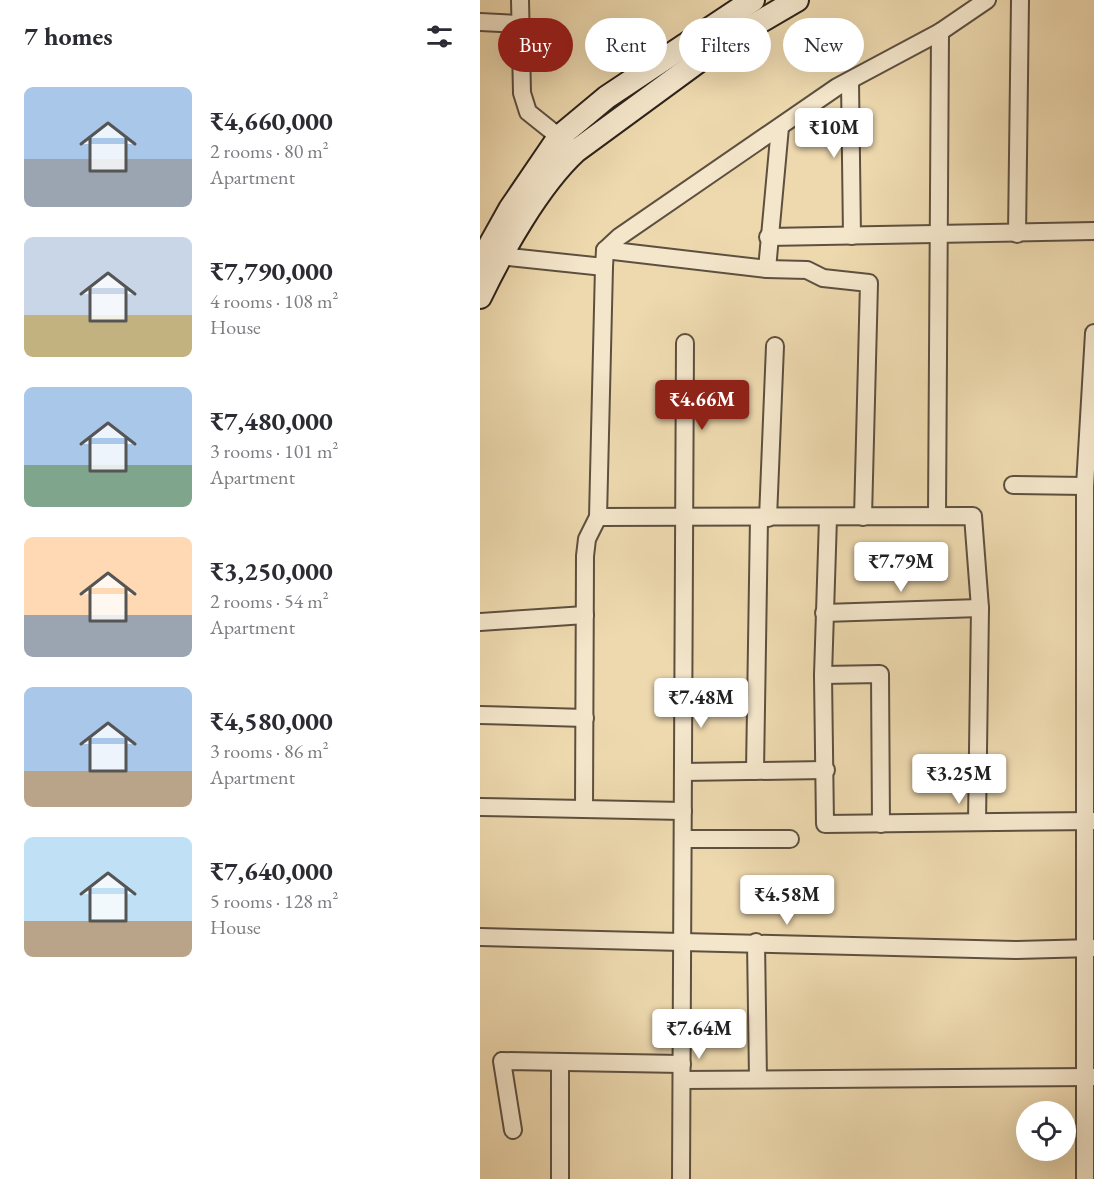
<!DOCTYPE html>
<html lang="en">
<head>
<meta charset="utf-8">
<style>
  :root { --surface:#fff; --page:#f2f2f3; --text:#2b2b33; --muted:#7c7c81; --accent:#8f2418 }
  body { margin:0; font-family:"EB Garamond",serif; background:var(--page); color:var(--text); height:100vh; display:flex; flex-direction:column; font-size:22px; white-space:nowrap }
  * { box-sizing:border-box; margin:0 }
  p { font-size:20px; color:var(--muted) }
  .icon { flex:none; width:33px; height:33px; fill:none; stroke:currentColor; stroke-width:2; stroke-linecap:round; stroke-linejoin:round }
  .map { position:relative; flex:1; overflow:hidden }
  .drawer { display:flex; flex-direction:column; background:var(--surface); width:480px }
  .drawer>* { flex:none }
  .hud { position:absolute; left:18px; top:18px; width:506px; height:54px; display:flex; gap:12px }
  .tools { position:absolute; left:536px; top:1101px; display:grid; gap:12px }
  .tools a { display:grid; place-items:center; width:60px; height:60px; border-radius:50%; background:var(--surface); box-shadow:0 6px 24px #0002; font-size:30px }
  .price { position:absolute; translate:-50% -51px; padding:0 14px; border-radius:6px; background:#fff; color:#222; font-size:20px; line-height:39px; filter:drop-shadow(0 2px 3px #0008) }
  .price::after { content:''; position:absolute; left:50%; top:36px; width:18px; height:14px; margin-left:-9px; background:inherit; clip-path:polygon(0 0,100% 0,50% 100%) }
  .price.active { background:var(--accent); color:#fff }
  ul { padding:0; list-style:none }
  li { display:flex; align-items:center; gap:18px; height:150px; padding:0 24px }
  li span { display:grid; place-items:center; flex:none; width:168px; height:120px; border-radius:9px; color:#555 }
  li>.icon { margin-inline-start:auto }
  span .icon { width:72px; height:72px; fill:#fffc; stroke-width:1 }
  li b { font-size:26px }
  h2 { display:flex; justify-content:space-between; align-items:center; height:72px; padding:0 24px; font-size:26px }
  .pill { padding:0 21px; border-radius:27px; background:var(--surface); box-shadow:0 6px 24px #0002; font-size:21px; line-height:54px }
  .pill.active { background:var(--accent); color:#fff }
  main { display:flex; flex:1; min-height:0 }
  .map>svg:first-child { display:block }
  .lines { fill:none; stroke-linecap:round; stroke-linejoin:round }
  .street-casing { stroke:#5d5040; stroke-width:20 }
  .secondary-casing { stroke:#2d231b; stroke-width:26 }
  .street { stroke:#f4e6cb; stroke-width:16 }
  .secondary { stroke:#f4e6cb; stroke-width:22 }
</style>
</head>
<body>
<main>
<section class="drawer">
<h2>7 homes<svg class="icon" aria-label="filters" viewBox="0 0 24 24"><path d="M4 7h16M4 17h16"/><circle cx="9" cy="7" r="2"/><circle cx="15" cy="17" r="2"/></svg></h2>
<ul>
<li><span style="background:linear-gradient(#a9c7e8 60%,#9aa5b1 0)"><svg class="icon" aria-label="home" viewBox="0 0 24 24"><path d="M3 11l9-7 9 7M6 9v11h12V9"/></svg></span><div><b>₹4,660,000</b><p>2 rooms · 80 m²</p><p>Apartment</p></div></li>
<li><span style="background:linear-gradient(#c9d6e8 65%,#c2b280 0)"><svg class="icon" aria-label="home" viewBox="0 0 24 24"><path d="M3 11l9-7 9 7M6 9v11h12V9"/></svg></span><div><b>₹7,790,000</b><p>4 rooms · 108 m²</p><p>House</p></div></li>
<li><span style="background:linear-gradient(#a9c7e8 65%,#7fa58c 0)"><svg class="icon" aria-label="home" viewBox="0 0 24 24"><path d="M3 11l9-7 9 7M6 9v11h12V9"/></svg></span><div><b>₹7,480,000</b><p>3 rooms · 101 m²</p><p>Apartment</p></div></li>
<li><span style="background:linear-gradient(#ffd9b3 65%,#9aa5b1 0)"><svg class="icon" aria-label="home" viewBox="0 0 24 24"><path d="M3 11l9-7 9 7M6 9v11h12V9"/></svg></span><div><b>₹3,250,000</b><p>2 rooms · 54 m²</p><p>Apartment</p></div></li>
<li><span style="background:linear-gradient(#a9c7e8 70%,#b9a48a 0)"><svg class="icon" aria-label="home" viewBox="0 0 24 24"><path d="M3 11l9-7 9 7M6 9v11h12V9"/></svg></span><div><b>₹4,580,000</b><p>3 rooms · 86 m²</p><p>Apartment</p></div></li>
<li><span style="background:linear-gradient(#bfe0f5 70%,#b9a48a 0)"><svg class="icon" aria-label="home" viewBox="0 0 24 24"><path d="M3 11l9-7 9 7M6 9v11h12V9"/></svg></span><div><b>₹7,640,000</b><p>5 rooms · 128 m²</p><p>House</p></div></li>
</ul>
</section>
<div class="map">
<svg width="614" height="1179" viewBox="0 0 614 1179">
  <rect width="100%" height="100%" fill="#eed9af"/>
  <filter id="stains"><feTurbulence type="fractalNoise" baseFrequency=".00333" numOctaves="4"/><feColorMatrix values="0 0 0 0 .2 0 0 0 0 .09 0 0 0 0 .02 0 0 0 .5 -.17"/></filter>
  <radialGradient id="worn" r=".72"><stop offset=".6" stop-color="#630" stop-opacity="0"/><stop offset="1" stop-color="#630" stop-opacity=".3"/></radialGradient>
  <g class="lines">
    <!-- street casing -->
    <g class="street-casing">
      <g id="street">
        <polyline points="40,0 42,93 48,112 88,144"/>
        <polyline points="0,22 40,24"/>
        <polyline points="370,81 372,236"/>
        <polyline points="537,234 540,0"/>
        <polyline points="288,237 614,231"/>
        <polyline points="125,250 139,237 357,87 460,32 507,0"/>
        <polyline points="20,256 124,267 125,250 287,269 327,270 343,278 389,283 383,517"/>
        <polyline points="287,269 300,127"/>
        <polyline points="533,485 605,486"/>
        <polyline points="457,516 460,32"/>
        <polyline points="118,517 493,516 500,608 497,822"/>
        <polyline points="288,518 295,346"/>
        <polyline points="348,518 343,675 345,824 614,821"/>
        <polyline points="344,613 500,608"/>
        <polyline points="0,622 105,615"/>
        <polyline points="343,675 400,674 401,824"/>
        <polyline points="0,715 105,718"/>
        <polyline points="275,771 279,518"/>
        <polyline points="203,772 346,770"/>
        <polyline points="0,807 203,811"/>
        <polyline points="104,809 105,556 107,539 118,517 124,267"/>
        <polyline points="203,839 310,839"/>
        <polyline points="0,937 536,950 614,948"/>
        <polyline points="276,942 278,1079"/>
        <polyline points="202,1080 614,1077"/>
        <polyline points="33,1130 22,1061 202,1064"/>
        <polyline points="80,1179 80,1062"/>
        <polyline points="201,1179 205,343"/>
        <polyline points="605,1179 605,486 614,333"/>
      </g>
    </g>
    <!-- secondary casing -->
    <g class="secondary-casing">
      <g id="secondary">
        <polyline points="0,263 30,209 79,137 127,97 273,0"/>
        <path d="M0 297C22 251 59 185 96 151L242 44 317 0"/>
      </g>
    </g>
    <!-- street -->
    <use href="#street" class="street"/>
    <!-- secondary -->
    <use href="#secondary" class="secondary"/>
  </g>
  <rect width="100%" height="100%" filter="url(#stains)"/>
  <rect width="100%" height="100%" fill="url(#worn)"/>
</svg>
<div class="tools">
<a><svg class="icon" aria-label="locate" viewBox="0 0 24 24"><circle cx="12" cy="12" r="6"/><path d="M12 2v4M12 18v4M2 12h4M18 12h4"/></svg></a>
</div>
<b class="price" style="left:354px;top:159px">₹10M</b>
<b class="price active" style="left:222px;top:431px">₹4.66M</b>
<b class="price" style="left:421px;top:593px">₹7.79M</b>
<b class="price" style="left:221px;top:729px">₹7.48M</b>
<b class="price" style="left:479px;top:805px">₹3.25M</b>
<b class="price" style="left:307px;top:926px">₹4.58M</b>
<b class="price" style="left:219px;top:1060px">₹7.64M</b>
<div class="hud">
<a class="pill active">Buy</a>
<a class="pill">Rent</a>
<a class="pill">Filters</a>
<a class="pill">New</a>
</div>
</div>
</main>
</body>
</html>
